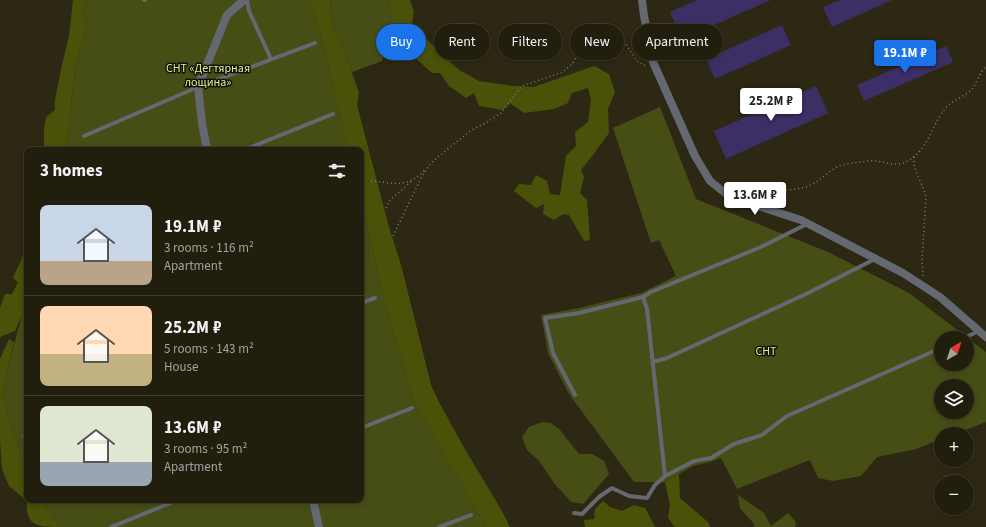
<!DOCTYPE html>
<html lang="en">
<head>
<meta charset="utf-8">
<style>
  :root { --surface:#221e0e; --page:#2a2717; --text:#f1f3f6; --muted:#a2a29e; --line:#3f3c2e; --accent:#1a73e8 }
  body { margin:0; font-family:"Source Sans 3",sans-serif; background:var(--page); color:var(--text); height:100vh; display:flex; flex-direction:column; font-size:15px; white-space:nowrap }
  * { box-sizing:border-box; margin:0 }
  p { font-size:13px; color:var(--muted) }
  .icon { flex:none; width:22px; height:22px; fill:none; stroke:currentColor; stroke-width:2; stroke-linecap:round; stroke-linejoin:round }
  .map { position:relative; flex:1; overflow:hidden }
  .panel { position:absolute; left:24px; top:147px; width:340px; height:356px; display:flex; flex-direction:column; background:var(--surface); border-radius:8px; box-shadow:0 2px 6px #0003,0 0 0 1px var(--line) }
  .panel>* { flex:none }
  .guide { position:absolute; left:376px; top:24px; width:380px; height:36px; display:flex; gap:8px }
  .needle { width:26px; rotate:39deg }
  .buttons { position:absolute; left:934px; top:331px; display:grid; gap:8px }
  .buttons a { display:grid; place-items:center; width:40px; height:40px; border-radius:50%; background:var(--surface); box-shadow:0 2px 6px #0003,0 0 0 1px var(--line); font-size:20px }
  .price { position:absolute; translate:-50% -34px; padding:0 9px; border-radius:4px; background:#fff; color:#222; font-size:13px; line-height:26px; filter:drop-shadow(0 1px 2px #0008) }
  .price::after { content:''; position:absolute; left:50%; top:24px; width:12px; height:9px; margin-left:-6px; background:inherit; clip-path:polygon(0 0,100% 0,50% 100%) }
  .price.current { background:var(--accent); color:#fff }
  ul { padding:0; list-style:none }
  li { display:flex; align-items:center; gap:12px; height:100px; padding:0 16px }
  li+li { border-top:1px solid var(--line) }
  li span { display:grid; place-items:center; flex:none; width:112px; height:80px; border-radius:8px; color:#555 }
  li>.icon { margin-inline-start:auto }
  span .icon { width:48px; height:48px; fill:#fffc; stroke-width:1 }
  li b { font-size:17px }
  h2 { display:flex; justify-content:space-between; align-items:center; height:48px; padding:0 16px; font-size:17px }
  .chip { padding:0 14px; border-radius:18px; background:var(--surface); box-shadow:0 2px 6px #0003,0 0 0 1px var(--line); font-size:14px; line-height:36px }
  .chip.current { background:var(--accent); color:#fff }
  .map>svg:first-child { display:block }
  .green { fill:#464e16; fill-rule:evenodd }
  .forest { fill:#495208 }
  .building { fill:#3c2f65 }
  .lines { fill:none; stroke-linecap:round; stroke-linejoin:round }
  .path { stroke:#837f6e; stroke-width:1.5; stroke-dasharray:1 3; stroke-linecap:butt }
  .service { stroke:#646871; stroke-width:4 }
  .minor { stroke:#646871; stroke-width:8 }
  .tertiary { stroke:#646871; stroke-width:8 }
  .labels { text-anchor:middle; stroke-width:3; stroke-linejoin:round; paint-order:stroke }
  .park-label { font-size:12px; fill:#dfef8f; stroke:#131108 }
</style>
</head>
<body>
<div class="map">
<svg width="986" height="527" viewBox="0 0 986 527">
  <rect width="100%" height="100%" fill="#2d2813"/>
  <!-- green -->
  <g class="green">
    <path d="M88 0H310L322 40 348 150H67L70 112 76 63 87 26C83 16 81 9 88 0Z"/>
    <polygon points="330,0 388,0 394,28 386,36 382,61 352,72 345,52 333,29"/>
    <path d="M660 107 696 199 828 252 909 293 986 352V422L955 434H941V439L916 449 877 457 861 476 833 481 818 478 810 460 737 489 721 458 710 462 693 466 665 482H634L569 394 548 353 541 315 579 308 641 293 676 276 659 240 651 243 613 128ZM941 338H967V364H941ZM941 386H967V412H941Z"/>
    <polygon points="361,207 371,242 383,298 414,402 486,527 60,527 41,500 361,500"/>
    <polygon points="27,296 27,471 16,442 3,397 7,371"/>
    <polygon points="542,422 551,423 560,430 579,454 592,454 604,461 609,474 583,504 571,502 554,483 539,461 527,450 522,437 529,427"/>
    <polygon points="738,495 764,513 771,526 788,513 796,522 795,527 753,527 755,525 740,508"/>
  </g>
  <!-- forest -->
  <g class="forest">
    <path d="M73 0H88C81 9 83 16 87 26L76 63 70 112 67 150H44V129L46 117 55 110V100L62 65 69 35Z"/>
    <polygon points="310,0 330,0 333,29 345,52 359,93 357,105 389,227 401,265 431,385 440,404 466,451 502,511 510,527 486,527 414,402 383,298 371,242 361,207 361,150 348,150 322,40"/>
    <polygon points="388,0 410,0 414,12 411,28 422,35 459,70 479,81 514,86 534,87 594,66 609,74 615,92 608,109 609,133 593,155 581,170 584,177 580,193 587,200 590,240 584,241 569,215 563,214 554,220 543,214 544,204 536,208 514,191 519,184 531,185 536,175 547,181 550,194 560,195 566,156 576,146 575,132 588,122 591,100 588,88 572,93 568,103 554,109 524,113 510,103 503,110 479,106 474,93 466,98 449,86 440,73 432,73 412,55 394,28"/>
    <polygon points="27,247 27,296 22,315 15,331 0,337 0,308 5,294 12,294 18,282 13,278"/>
    <path d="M9 339 14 342 7 371 3 397 16 442 27 471V500H41L60 527C39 527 25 527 27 501L9 486 2 469 0 441V359Z"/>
    <polygon points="679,474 680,498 708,522 710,527 675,527 668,518 670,505 665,482"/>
    <polygon points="603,501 610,507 622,511 634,505 645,508 655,527 585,527 584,520 594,519 595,509"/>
  </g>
  <!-- building -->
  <g class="building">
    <polygon points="697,0 771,0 682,39 670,12"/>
    <polygon points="840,0 892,0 832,27 823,7"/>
    <polygon points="782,25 791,45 715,79 706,59"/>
    <polygon points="946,46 953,62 864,101 857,85"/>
    <polygon points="816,86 828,113 726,159 714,131"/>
  </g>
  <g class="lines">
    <!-- path -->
    <g class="path">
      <path d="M914 157C912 171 924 184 926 198L922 259 923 276"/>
      <path d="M371 181C397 183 406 189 426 169"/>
      <path d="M755 196C771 188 789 192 806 187 818 183 826 173 837 167 846 163 857 163 867 161 880 159 894 168 906 162 928 151 931 126 945 109 952 99 964 98 972 89 977 82 980 73 986 66"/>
      <polyline points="386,208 389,201 412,181"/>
      <polyline points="393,236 422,176 430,164 439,156 470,131 489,121 501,113 522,86 563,72 573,63 588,35 596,31 602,29 611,32 625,43 637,61 646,66"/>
    </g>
    <!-- service -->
    <g class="service">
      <polyline points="144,0 145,0"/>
      <polyline points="247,0 249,11 271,59"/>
      <polyline points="84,136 198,87 315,43"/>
      <polyline points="244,150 333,114"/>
      <polyline points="643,297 647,309 665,476 694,461 711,458 734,444 762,435 787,416 941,348"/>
      <polyline points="361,303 375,298"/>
      <polyline points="964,338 979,331"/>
      <polyline points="653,362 667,358 806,294 875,259"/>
      <polyline points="575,395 553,353 545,318 579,313 643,297 651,292 761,247 807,224"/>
      <polyline points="361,428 412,408"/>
      <polyline points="24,436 27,435"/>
      <polyline points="574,513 582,514 599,497 612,488 629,496 647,498 655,485 665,476"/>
      <polyline points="111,527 178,500"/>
      <polyline points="439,527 471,515"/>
    </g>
    <!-- minor -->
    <g class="minor">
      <polyline points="207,150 202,123 198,87 227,15 244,0"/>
      <polyline points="313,500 319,527"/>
    </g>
    <!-- tertiary -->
    <polyline class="tertiary" points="642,0 644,16 653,62 695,156 710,181 730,197 801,220 903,273 940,297 986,337"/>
  </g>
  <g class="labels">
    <!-- park labels -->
    <g class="park-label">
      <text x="208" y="72">СНТ «Дегтярная<tspan x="208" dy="14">лощина»</tspan></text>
      <text x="766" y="355">СНТ</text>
    </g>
  </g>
</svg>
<div class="buttons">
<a><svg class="needle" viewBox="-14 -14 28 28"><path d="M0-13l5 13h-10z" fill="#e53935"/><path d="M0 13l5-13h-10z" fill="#a2a29e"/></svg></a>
<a><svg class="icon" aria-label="layers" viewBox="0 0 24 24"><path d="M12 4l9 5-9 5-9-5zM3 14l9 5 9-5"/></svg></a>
<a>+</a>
<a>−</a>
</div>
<b class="price current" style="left:905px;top:74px">19.1M ₽</b>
<b class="price" style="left:771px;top:122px">25.2M ₽</b>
<b class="price" style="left:755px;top:216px">13.6M ₽</b>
<div class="guide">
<a class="chip current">Buy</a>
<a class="chip">Rent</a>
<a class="chip">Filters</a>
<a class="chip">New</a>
<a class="chip">Apartment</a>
</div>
<section class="panel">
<h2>3 homes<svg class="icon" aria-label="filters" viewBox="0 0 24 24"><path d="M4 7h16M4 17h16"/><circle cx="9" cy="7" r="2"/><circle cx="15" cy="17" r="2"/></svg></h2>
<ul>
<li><span style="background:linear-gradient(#c9d6e8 70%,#b9a48a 0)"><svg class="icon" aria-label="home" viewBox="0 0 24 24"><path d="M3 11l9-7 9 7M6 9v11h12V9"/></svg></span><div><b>19.1M ₽</b><p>3 rooms · 116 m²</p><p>Apartment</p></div></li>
<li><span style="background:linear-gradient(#ffd9b3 60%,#c2b280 0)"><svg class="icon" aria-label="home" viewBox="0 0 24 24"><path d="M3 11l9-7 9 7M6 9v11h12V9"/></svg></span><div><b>25.2M ₽</b><p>5 rooms · 143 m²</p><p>House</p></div></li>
<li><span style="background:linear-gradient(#dfe7d0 70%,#9aa5b1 0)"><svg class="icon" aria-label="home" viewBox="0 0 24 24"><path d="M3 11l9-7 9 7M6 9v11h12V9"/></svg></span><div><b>13.6M ₽</b><p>3 rooms · 95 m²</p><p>Apartment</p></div></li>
</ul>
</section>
</div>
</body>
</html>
